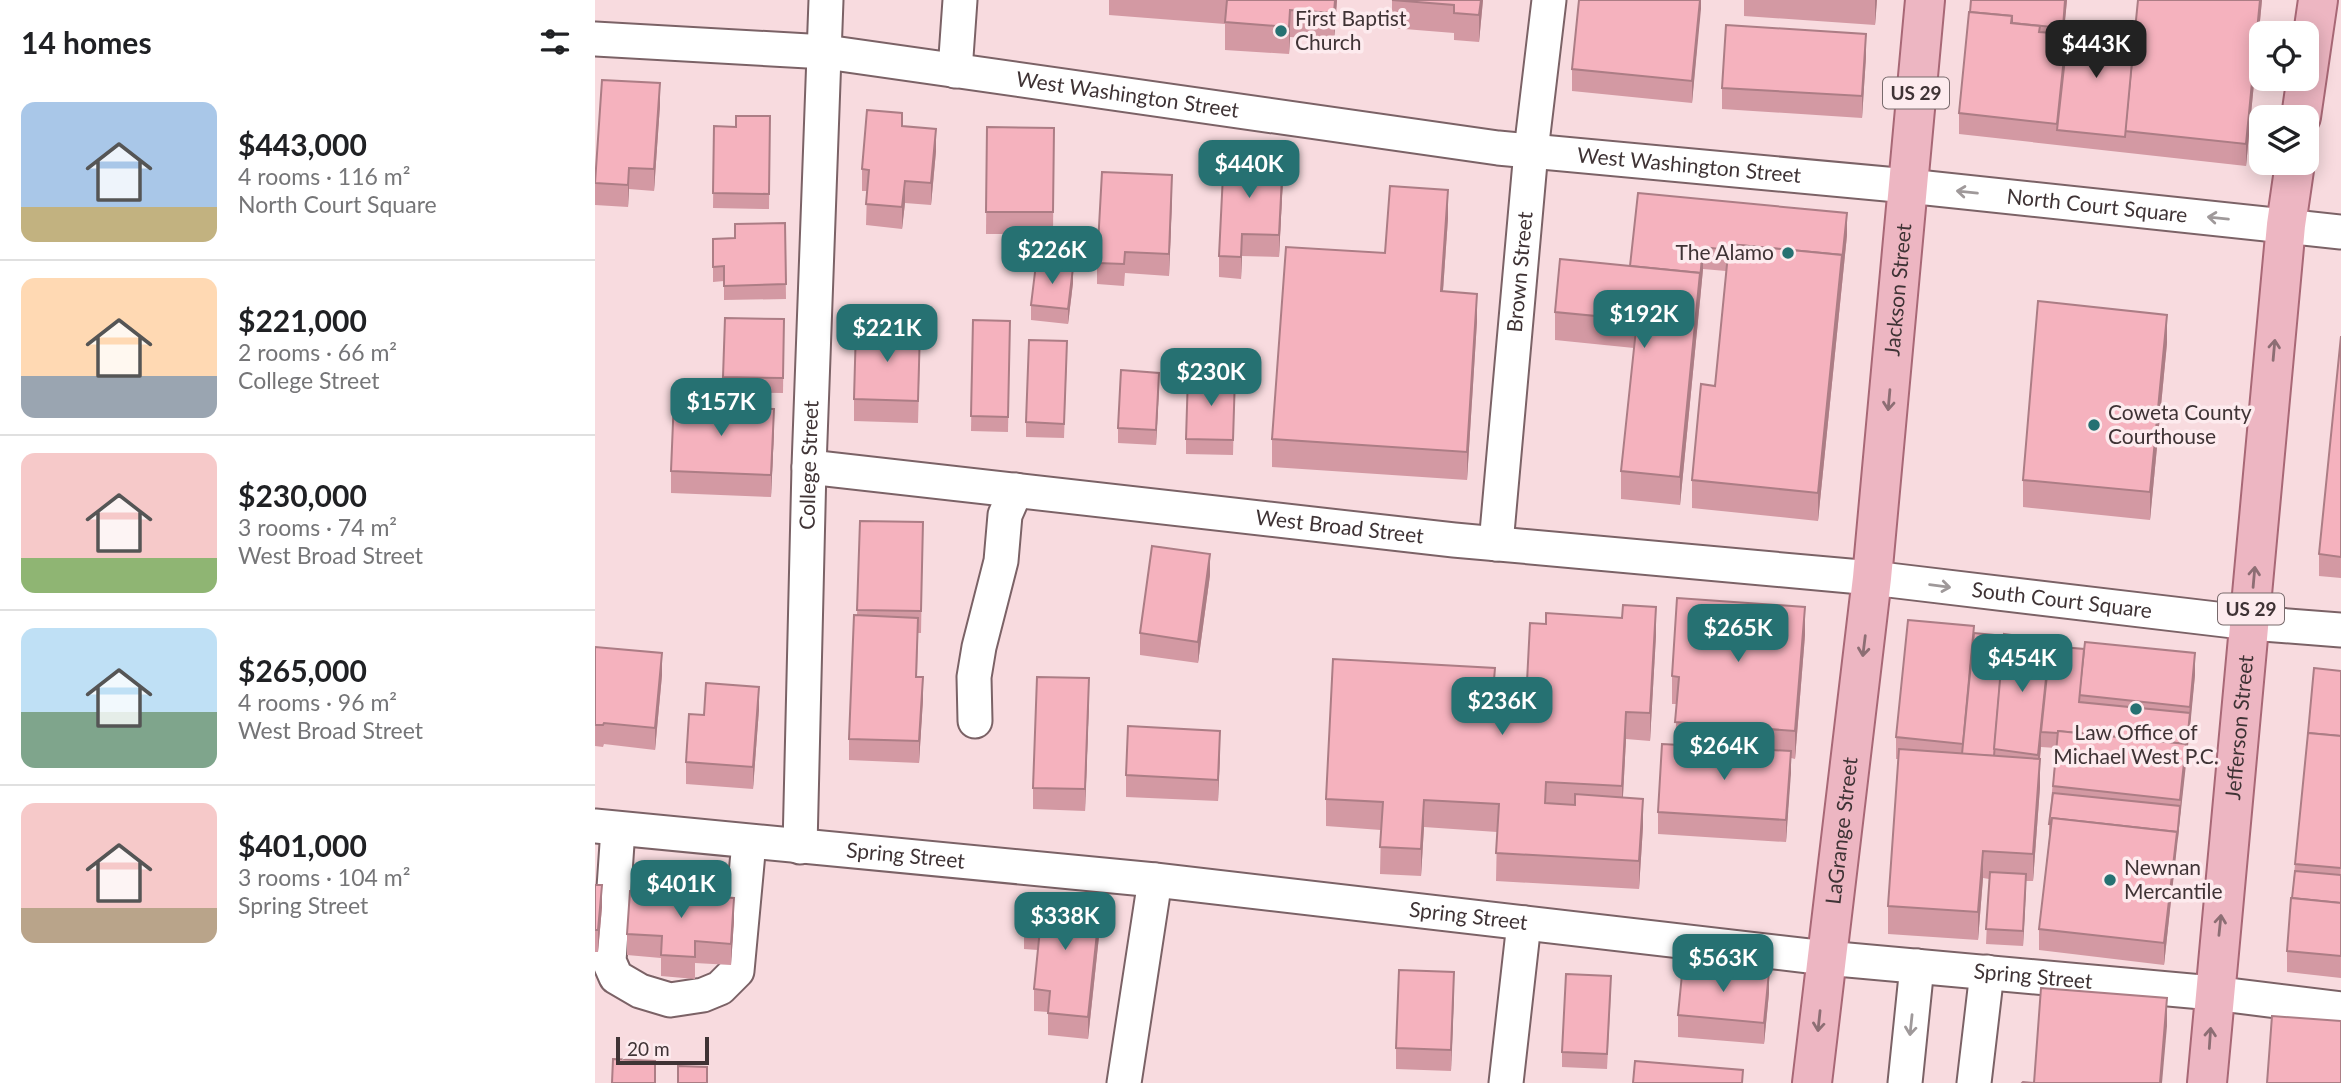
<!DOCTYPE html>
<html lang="en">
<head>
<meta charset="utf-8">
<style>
  :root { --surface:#fff; --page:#f2f2f2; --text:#202124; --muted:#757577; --line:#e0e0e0; --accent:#267172 }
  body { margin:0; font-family:Lato,sans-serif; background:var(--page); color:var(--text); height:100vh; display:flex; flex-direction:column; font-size:26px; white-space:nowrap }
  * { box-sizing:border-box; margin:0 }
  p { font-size:23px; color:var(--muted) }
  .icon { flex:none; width:38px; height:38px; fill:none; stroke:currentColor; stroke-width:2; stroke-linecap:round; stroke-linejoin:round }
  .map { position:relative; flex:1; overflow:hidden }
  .panel { display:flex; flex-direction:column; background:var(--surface); width:595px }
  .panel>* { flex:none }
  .controls { position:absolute; left:1654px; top:21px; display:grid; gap:14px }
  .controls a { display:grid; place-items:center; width:70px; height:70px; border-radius:14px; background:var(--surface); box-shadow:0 4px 18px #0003; font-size:35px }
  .scale { position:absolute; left:21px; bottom:18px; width:93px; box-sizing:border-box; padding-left:7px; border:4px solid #3f3335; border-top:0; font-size:19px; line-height:24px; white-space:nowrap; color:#3f3335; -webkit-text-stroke:5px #fdebee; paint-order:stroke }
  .price { position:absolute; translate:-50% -60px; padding:0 16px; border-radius:14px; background:var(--accent); color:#fff; font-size:23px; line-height:46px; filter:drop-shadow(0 2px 4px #0008) }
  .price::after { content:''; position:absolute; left:50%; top:42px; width:21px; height:16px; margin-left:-10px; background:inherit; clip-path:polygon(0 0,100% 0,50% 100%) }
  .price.current { background:#222; color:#fff }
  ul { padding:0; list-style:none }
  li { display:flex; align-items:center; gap:21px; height:175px; padding:0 21px }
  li+li { border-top:2px solid var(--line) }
  li span { display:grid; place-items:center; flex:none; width:196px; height:140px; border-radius:14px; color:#555 }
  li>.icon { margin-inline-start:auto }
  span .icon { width:84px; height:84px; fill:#fffc; stroke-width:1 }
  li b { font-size:30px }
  h2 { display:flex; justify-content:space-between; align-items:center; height:84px; padding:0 21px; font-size:30px }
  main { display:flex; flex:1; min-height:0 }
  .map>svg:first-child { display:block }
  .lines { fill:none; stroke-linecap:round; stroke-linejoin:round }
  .minor-casing { stroke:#7b6266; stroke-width:37 }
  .major-casing { stroke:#a86876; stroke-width:42 }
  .minor { stroke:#fff; stroke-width:33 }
  .major { stroke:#edb6c2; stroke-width:38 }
  .wall { fill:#d399a3 }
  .shaded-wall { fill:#ac7d85 }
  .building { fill:#f5b2be; stroke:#ac7d85; stroke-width:2 }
  .oneway { stroke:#9f999a }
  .oneway2 { stroke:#8d6e74 }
  .poi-dot { fill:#267172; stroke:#fdebee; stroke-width:2.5 }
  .labels { text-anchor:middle; stroke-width:7; stroke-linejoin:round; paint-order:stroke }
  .shield { fill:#fdebee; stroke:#786a6c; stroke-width:2 }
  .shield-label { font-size:19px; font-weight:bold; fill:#3f3335 }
  .poi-label { font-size:21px; fill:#3f3335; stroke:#fdebee; text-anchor:start }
  .street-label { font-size:21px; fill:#3f3335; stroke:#fdebee }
</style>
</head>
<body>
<main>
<section class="panel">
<h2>14 homes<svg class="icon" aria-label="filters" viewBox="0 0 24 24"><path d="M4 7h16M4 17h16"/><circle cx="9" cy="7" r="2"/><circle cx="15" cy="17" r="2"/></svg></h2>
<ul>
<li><span style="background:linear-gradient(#a9c7e8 75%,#c2b280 0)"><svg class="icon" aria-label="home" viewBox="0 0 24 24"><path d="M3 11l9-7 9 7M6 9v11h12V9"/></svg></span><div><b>$443,000</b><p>4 rooms · 116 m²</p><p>North Court Square</p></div></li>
<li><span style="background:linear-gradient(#ffd9b3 70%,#9aa5b1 0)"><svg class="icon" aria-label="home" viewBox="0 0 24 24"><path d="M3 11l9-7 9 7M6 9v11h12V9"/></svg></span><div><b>$221,000</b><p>2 rooms · 66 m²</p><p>College Street</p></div></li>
<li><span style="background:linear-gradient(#f6c9c9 75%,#8fb573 0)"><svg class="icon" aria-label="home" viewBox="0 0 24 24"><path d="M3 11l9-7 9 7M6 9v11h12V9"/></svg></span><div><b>$230,000</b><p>3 rooms · 74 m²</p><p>West Broad Street</p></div></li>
<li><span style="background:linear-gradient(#bfe0f5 60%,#7fa58c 0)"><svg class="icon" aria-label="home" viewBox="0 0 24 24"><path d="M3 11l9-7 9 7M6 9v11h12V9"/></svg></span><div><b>$265,000</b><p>4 rooms · 96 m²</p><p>West Broad Street</p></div></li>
<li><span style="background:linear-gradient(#f6c9c9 75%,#b9a48a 0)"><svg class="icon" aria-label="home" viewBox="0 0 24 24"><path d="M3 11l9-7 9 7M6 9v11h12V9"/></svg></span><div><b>$401,000</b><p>3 rooms · 104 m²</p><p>Spring Street</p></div></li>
</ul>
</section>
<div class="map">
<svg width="1746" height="1083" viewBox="0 0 1746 1083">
  <rect width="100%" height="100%" fill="#f8dbdf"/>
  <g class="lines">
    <!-- minor casing -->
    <g class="minor-casing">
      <g id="minor">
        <path id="s1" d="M0 39 231 52 903 148 1313 186 1746 232"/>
        <polyline points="360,71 365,0"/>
        <path id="s2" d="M214 467 859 540 1277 578 1655 623 1746 630"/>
        <path id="s3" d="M901 544 936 151 954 0"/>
        <polyline points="380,721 379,677 384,647 406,561 410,515 421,490"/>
        <path id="s4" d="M0 826 560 880 1231 958 1618 993 1746 1009"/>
        <polyline points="23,829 14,961 21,977 45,991 75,1000 108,995 125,988 142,971 154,842"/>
        <path id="s5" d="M205 847 214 467 231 0"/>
        <polyline points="529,1083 560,880"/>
        <polyline points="911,1083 929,923"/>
        <polyline points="1310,1083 1322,966"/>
        <polyline points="1379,1083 1392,972"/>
      </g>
    </g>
    <!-- major casing -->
    <g class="major-casing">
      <g id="major">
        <polyline points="1706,117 1723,0"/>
        <path id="s6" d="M1217 1083 1277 578 1330 0"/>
        <path id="s7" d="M1612 1083 1691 225 1700 163"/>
      </g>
    </g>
    <!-- minor -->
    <use href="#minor" class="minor"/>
    <!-- major -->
    <use href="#major" class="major"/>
  </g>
  <!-- wall -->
  <g class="wall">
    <polygon points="514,0 742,0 739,40 695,37 694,54 630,50 630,24 514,15"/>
    <polygon points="797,0 888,0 884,42 859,40 859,33 797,28"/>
    <polygon points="1106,0 1097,103 977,91 977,69"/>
    <polygon points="1149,0 1282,0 1280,25 1149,16"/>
    <polygon points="1376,0 1472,0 1469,28 1540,29 1543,0 1667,0 1651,166 1364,134 1364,113"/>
    <polygon points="1271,56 1267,118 1127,109 1127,88"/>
    <polygon points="65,105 59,191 34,189 33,207 0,205 0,183"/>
    <polygon points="175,116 174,209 118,208 119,126 141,127"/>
    <polygon points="307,126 341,151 336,205 310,203 307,229 271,225 272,191 267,191 267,169"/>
    <polygon points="392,127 459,128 458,234 391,234"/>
    <polygon points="688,178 684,257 647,256 646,279 624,277 624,256"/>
    <polygon points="1043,193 1252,235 1223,521 1097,508 1097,480 1120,386 1131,271 1108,269 1085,505 1026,499 1026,471 1039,348 960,340 960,312 1035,266"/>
    <polygon points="577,197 574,276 530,273 529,286 502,284 502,263"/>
    <polygon points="853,218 848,291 882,321 872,480 677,467 677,439 790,253"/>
    <polygon points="190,223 191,299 129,300 129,281 118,282 118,239 140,238"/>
    <polygon points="478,283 473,324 436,320 436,305"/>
    <polygon points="130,318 189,319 188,393 128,392"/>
    <polygon points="378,320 415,321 413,432 376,431"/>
    <polygon points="1746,336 1746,578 1724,576 1724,554"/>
    <polygon points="1572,343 1555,520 1428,507 1428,480"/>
    <polygon points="325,351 323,423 259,421 259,399"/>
    <polygon points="472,356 469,438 431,437 431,422"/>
    <polygon points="640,376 638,455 591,454 591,439"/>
    <polygon points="564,388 561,445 523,443 523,428"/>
    <polygon points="144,408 179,431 176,497 76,493 76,471"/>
    <polygon points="265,521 328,522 326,633 323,633 322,677 328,699 324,763 254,760 254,739 262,615"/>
    <polygon points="615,575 603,663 545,655 545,633"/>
    <polygon points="1379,633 1600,675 1569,965 1444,950 1444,929 1454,839 1454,824 1461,748 1446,747 1445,759 1445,787 1438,881 1431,881 1428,946 1391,944 1394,879 1388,878 1383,940 1293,934 1293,906 1303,759 1301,759 1301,737"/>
    <polygon points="1061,635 1055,741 1031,739 1028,797 1048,826 1044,889 901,881 902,832 829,827 826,876 785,874 786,830 731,826 731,799 900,680 932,682"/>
    <polygon points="1210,635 1200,759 1196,758 1191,842 1063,834 1063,812 1080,745 1082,704 1077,704 1077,676"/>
    <polygon points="0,647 67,675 60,750 9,744 8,747 0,746"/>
    <polygon points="1746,671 1746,978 1692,972 1692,951 1700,864"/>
    <polygon points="494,700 490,811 438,809 438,788"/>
    <polygon points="164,709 158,789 91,784 91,762 109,715"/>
    <polygon points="625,752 623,801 531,797 531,775"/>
    <polygon points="0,885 7,907 3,952 0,952"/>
    <polygon points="139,920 136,965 100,963 100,979 66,976 66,958 32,955 32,934"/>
    <polygon points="429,927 505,927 493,1039 453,1035 453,1012 439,1011 439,989 443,950 429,949"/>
    <polygon points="1016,991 1012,1069 967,1067 967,1052"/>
    <polygon points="859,993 856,1071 801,1069 801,1048"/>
    <polygon points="1174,993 1169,1044 1083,1037 1083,1015"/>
  </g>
  <!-- shaded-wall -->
  <g class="shaded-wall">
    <polygon points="740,0 742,0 739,40 739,13"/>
    <polygon points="886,0 888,0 884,42 884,15"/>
    <polygon points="1105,0 1106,0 1106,9 1097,103 1097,81"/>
    <polygon points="1280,0 1282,0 1280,25"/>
    <polygon points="1470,0 1472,0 1468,43 1468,28"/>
    <polygon points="1665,0 1667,0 1651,166 1651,144"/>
    <polygon points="695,10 695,37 694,54 694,27"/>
    <polygon points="1271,34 1271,56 1267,118 1267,96"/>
    <polygon points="65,83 65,105 59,191 59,169"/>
    <polygon points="341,129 341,151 336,205 336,183"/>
    <polygon points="688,157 688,178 684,257 684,235"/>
    <polygon points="34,168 34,189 33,207 33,185"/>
    <polygon points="577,175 577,197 574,276 574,254"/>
    <polygon points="310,181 310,203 307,229 307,207"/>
    <polygon points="853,190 853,218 846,319 846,291"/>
    <polygon points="1252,213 1252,235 1223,521 1223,493"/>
    <polygon points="647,234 647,256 646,279 646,257"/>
    <polygon points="1108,247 1108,269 1105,301 1105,279"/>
    <polygon points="478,268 478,283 473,324 473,309"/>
    <polygon points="1105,273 1105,300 1085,505 1085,477"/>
    <polygon points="882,294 882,321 872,480 872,452"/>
    <polygon points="1572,315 1572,343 1555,520 1555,492"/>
    <polygon points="564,373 564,388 561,445 561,430"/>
    <polygon points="179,409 179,431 176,497 176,475"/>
    <polygon points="615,554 615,575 603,663 603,642"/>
    <polygon points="1061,607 1061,635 1055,741 1055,713"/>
    <polygon points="1210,607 1210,635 1200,759 1200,731"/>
    <polygon points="1455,640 1455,661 1446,732 1446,746 1443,776 1443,755"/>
    <polygon points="67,653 67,675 60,750 60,728"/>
    <polygon points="1600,653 1600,675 1595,728 1569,965 1569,943 1582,832 1582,839"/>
    <polygon points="328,677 328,699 324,763 324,741"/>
    <polygon points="494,678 494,700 490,811 490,789"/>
    <polygon points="164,687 164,709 158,789 158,767"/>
    <polygon points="1031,712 1031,739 1027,813 1027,786"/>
    <polygon points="625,731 625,752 623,801 623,780"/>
    <polygon points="1196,751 1196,773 1191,842 1191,820"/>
    <polygon points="1445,759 1445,787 1438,881 1438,854"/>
    <polygon points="1048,799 1048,826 1044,889 1044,861"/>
    <polygon points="829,800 829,827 826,876 826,849"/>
    <polygon points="1388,851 1388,878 1383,940 1383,912"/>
    <polygon points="1431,874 1431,889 1428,946 1428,931"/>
    <polygon points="7,885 7,907 3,952 3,930"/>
    <polygon points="139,898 139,920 136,965 136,944"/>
    <polygon points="505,905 505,927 493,1039 493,1017"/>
    <polygon points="859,972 859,993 856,1071 856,1050"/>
    <polygon points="1174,972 1174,993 1169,1044 1169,1023"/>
    <polygon points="1572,998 1572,1026 1567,1083 1565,1083"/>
  </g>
  <!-- building -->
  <g class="building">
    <polygon points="632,0 740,0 739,13 695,10 694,27 630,22"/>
    <polygon points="797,0 886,0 884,15 859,13 859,5"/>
    <polygon points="984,0 1105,0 1097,81 977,69"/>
    <polygon points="1376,0 1470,0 1468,28 1417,23 1417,16 1375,12"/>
    <polygon points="1543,0 1665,0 1651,144 1530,131"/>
    <polygon points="1374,12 1417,16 1416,23 1445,26 1444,32 1458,33 1458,27 1472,29 1462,124 1364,113"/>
    <polygon points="1474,22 1540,29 1530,137 1462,130"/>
    <polygon points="1131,25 1271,34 1267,96 1127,88"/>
    <polygon points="7,80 65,83 59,169 34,168 33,185 0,183"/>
    <polygon points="272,110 307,113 307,126 341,129 336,183 310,181 307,207 271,204 274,170 267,169"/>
    <polygon points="141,116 175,116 174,194 118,193 119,126 141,127"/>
    <polygon points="392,127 459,128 458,212 391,212"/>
    <polygon points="629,154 688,157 684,235 647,234 646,257 624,256"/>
    <polygon points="507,172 577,175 574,254 530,252 529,264 502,263"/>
    <polygon points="795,186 853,190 846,291 882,294 872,452 677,439 691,247 790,253"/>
    <polygon points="1043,193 1252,213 1247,261 1247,255 1134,244 1134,250 1108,247 1105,279 1105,273 1035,266"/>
    <polygon points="190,223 191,284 129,286 129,266 118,267 118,239 140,238 140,224"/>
    <polygon points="1134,244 1247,255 1223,493 1097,480 1106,384 1120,386"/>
    <polygon points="965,259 1105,273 1085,477 1026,471 1042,320 960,312"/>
    <polygon points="441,264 478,268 473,309 436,305"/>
    <polygon points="1443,301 1572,315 1555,492 1428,480"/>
    <polygon points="130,318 189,319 188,378 128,377"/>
    <polygon points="378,320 415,321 413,417 376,416"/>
    <polygon points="261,327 325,329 323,401 259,399"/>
    <polygon points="1746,336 1746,557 1724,554"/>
    <polygon points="434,340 472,341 469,424 431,422"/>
    <polygon points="526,370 564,373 561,430 523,428"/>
    <polygon points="593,375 640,376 638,440 591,439"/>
    <polygon points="79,398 144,401 144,408 179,409 176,475 76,471"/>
    <polygon points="265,521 328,522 326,611 262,610"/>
    <polygon points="557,546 615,554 603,642 545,633"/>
    <polygon points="1082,598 1210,607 1200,731 1080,722 1084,677 1077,676"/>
    <polygon points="1028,605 1061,607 1055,713 1031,712 1027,786 951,782 950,803 980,805 980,794 1048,799 1044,861 901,853 904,804 829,800 826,849 785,847 788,802 731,799 738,659 900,668 899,680 932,682 935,623 951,624 951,613 1027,618"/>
    <polygon points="259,615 323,618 321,677 328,677 324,741 254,739"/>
    <polygon points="1313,620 1379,626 1368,744 1301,737"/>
    <polygon points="1379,633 1409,636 1399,756 1367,754"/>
    <polygon points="1409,634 1455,640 1443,755 1399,749"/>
    <polygon points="1490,642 1600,653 1595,707 1484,695"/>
    <polygon points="1455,646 1489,649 1484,702 1595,713 1591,751 1591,744 1463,731 1463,733 1446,732"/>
    <polygon points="0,647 67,653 60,728 9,723 8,725 0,725"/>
    <polygon points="1719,668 1746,671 1746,736 1713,733"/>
    <polygon points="442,677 494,678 490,789 438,788"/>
    <polygon points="111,683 164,687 158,767 91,762 94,714 109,715"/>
    <polygon points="533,726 625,731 623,780 531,775"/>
    <polygon points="1463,731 1591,744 1585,800 1458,786"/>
    <polygon points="1713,733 1746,736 1746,868 1700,864"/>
    <polygon points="1067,744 1196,751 1191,820 1063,812"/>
    <polygon points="1304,749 1445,759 1438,854 1388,851 1383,912 1293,906"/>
    <polygon points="1458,793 1585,806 1582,839 1582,832 1457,818 1456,824 1454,824"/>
    <polygon points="1457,818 1582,832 1569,943 1444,929"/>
    <polygon points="1700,871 1746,875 1746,903 1697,898"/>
    <polygon points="1395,872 1431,874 1428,931 1391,929"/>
    <polygon points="0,885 7,885 3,930 0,930"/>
    <polygon points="35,891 139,898 136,944 100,941 100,957 66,955 67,936 32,934"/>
    <polygon points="432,898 505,905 493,1017 453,1013 455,991 439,989 445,929 429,927"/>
    <polygon points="1696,898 1746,903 1746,956 1692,951"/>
    <polygon points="1088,964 1174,972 1169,1023 1083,1015"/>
    <polygon points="804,970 859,972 856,1050 801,1048"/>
    <polygon points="971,974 1016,976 1012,1054 967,1052"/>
    <polygon points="1446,988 1572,998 1565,1083 1427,1083 1428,1082 1439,1083"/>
    <polygon points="1677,1016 1746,1021 1746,1083 1672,1083"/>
    <polygon points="18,1059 60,1061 60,1083 17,1083"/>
    <polygon points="1040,1061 1148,1070 1147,1083 1038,1083"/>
    <polygon points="83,1066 112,1067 112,1083 83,1083"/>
  </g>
  <!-- one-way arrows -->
  <defs><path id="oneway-shaft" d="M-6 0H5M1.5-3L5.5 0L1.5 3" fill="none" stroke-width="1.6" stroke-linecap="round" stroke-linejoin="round" transform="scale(1.75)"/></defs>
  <g class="oneway">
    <use href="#oneway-shaft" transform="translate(1372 192) rotate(-174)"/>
    <use href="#oneway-shaft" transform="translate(1623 218) rotate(-174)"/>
    <use href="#oneway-shaft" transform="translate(1345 586) rotate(7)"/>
    <use href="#oneway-shaft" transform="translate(1316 1025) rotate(96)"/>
  </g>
  <g class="oneway2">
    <use href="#oneway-shaft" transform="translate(1679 350) rotate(-85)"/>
    <use href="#oneway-shaft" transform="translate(1294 400) rotate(95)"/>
    <use href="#oneway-shaft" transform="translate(1659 577) rotate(-85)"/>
    <use href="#oneway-shaft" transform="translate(1269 646) rotate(97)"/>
    <use href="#oneway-shaft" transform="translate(1625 925) rotate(-84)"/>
    <use href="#oneway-shaft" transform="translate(1224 1021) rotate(96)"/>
    <use href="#oneway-shaft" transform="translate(1615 1038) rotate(-86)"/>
  </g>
  <!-- markers -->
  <g class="poi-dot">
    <circle cx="686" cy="31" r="7"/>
    <circle cx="1193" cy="253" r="7"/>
    <circle cx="1499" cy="425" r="7"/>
    <circle cx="1541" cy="709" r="7"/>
    <circle cx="1515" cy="880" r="7"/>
  </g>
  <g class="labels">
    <!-- shield labels -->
    <g class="shield">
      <rect x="1288" y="77.5" width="66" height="31" rx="5"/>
      <rect x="1623" y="593.5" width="66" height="31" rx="5"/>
    </g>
    <g class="shield-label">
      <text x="1321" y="100">US 29</text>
      <text x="1656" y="616">US 29</text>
    </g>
    <!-- poi labels -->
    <g class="poi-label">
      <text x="700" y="26">First Baptist<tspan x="700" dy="24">Church</tspan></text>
      <text x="1179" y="260" text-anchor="end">The Alamo</text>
      <text x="1513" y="420">Coweta County<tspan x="1513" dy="24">Courthouse</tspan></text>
      <text x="1541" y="740" text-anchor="middle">Law Office of<tspan x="1541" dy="24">Michael West P.C.</tspan></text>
      <text x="1529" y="875">Newnan<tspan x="1529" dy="24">Mercantile</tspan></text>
    </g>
    <!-- street labels -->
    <g class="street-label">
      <text dy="7" stroke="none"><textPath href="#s1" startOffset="536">West Washington Street</textPath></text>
      <text dy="7" stroke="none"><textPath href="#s1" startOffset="1102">West Washington Street</textPath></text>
      <text dy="7" stroke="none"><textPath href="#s1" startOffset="1512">North Court Square</textPath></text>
      <text dy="7" stroke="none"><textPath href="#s3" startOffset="273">Brown Street</textPath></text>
      <text dy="7" stroke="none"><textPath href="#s6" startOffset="798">Jackson Street</textPath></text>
      <text dy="7" stroke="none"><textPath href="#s5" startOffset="382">College Street</textPath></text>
      <text dy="7" stroke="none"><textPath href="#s2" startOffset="534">West Broad Street</textPath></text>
      <text dy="7" stroke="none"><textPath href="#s2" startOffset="1260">South Court Square</textPath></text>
      <text dy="7" stroke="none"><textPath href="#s7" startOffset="357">Jefferson Street</textPath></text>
      <text dy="7" stroke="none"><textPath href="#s6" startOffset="254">LaGrange Street</textPath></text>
      <text dy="7" stroke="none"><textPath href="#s4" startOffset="312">Spring Street</textPath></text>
      <text dy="7" stroke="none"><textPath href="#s4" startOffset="878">Spring Street</textPath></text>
      <text dy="7" stroke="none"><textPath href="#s4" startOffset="1446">Spring Street</textPath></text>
    </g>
  </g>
</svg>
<div class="controls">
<a><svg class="icon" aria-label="locate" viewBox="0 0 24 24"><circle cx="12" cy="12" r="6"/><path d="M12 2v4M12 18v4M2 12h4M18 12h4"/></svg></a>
<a><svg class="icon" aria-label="layers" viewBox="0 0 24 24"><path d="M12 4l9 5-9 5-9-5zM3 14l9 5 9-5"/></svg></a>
</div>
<div class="scale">20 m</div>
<b class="price current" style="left:1501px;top:80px">$443K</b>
<b class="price" style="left:654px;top:200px">$440K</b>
<b class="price" style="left:457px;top:286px">$226K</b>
<b class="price" style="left:1049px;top:350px">$192K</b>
<b class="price" style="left:292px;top:364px">$221K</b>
<b class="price" style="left:616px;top:408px">$230K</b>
<b class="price" style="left:126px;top:438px">$157K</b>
<b class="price" style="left:1143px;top:664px">$265K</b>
<b class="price" style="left:1427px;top:694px">$454K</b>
<b class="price" style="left:907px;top:737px">$236K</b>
<b class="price" style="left:1129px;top:782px">$264K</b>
<b class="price" style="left:86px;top:920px">$401K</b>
<b class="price" style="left:470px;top:952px">$338K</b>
<b class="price" style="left:1128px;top:994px">$563K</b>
</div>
</main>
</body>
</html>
